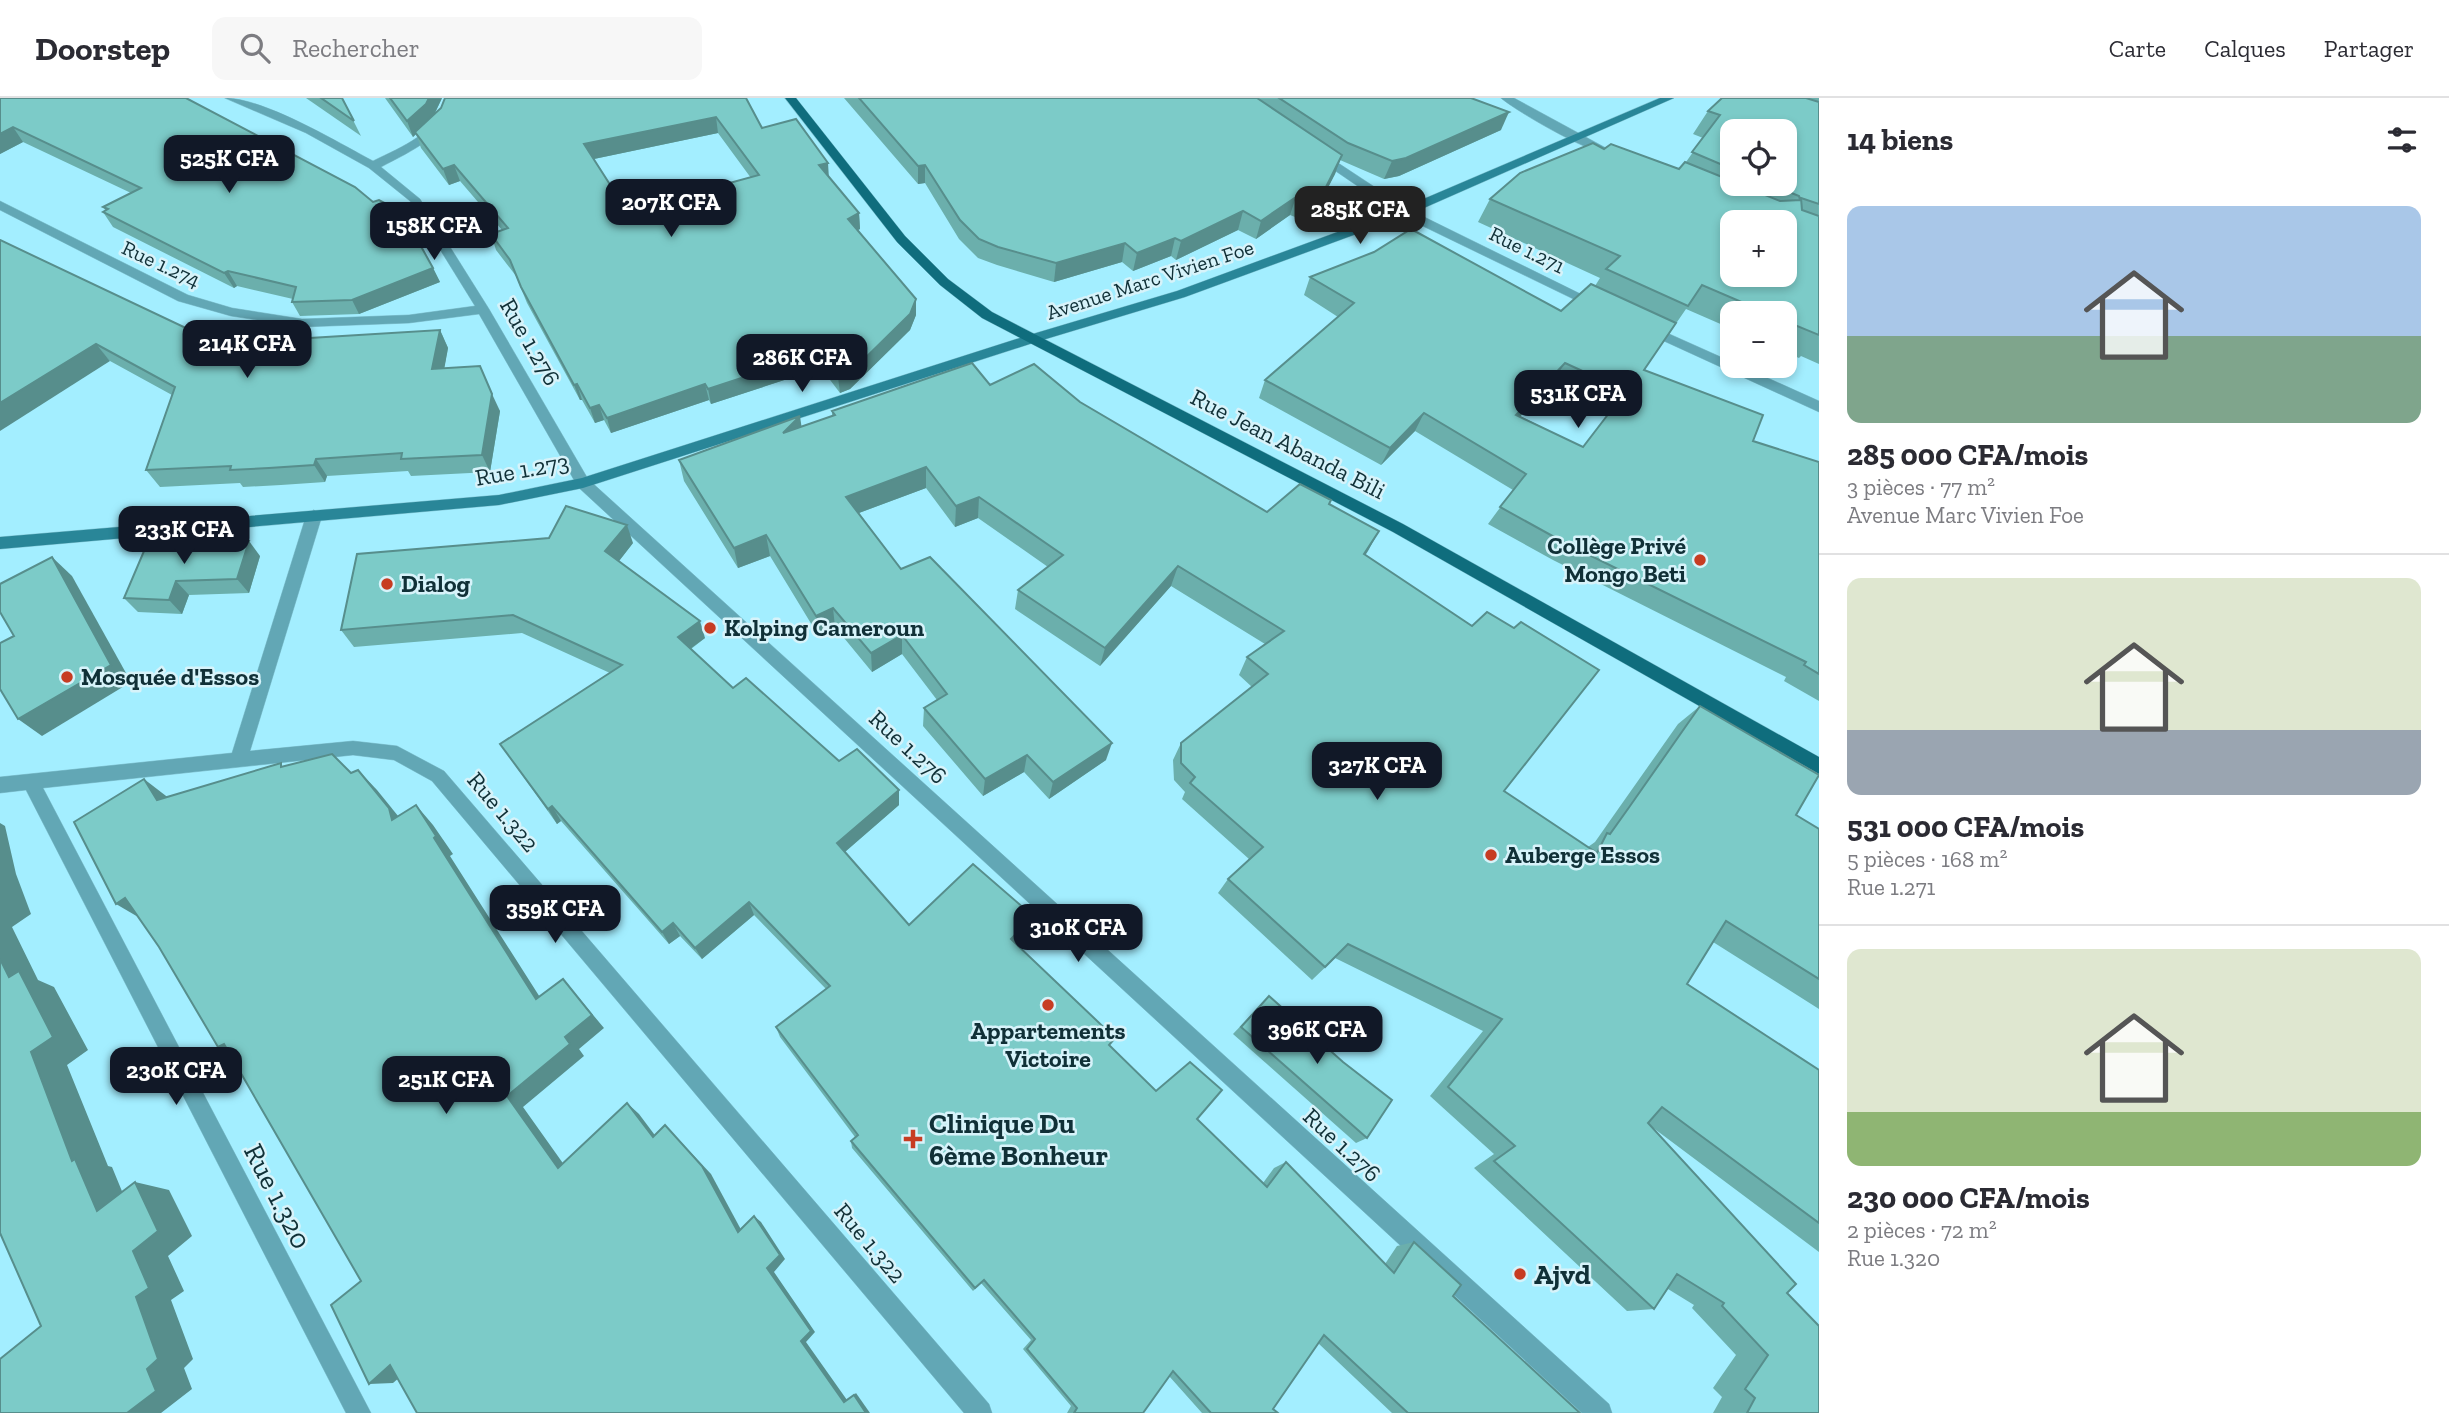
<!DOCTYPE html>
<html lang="fr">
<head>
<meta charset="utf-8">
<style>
  :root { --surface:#fff; --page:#f7f7f7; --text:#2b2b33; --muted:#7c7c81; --line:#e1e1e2; --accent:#111827 }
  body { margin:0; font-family:"Zilla Slab",serif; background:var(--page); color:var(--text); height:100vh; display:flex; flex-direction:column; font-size:26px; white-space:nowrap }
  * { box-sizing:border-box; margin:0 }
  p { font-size:23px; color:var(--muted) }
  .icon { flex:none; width:38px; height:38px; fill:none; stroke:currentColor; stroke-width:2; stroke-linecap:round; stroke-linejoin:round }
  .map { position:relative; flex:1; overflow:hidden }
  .panel { display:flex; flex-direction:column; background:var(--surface); width:630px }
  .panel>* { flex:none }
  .controls { position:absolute; left:1720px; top:21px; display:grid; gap:14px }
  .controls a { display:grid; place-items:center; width:77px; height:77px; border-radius:14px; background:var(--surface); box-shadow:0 4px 10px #0003; font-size:35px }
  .price { position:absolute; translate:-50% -60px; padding:0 16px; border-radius:14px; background:var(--accent); color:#fff; font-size:23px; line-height:46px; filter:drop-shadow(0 2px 4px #0008) }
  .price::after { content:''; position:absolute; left:50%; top:42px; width:21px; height:16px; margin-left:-10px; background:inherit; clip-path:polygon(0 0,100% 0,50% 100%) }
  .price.selected { background:#222; color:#fff }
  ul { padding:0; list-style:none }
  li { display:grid; align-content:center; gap:14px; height:371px; padding:0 28px }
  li+li { border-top:2px solid var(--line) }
  li span { display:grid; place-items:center; height:217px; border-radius:14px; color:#555 }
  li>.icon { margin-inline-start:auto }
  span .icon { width:126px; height:126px; fill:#fffc; stroke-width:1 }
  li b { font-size:30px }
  h2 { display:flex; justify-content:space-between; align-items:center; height:84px; padding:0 28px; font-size:30px }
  header { display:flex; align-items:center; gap:42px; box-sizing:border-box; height:98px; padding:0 35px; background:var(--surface); border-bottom:2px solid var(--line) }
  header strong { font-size:33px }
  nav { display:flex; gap:38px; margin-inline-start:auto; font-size:24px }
  .search { width:490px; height:63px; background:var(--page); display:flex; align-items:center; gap:18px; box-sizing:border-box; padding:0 24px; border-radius:14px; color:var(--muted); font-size:26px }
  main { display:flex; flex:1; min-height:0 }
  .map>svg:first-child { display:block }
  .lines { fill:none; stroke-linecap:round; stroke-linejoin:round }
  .minor-casing { stroke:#86c8d7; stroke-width:1 }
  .tertiary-casing { stroke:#86c8d7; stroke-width:1 }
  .secondary-casing { stroke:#86c8d7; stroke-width:1 }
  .primary-casing { stroke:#86c8d7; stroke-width:1 }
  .minor { fill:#62a7b5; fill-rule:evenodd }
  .tertiary { fill:#62a7b5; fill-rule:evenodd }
  .secondary { fill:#298698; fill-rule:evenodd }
  .primary { fill:#0f6d7d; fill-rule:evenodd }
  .wall { fill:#6bafac; fill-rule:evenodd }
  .shaded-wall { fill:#578e8c }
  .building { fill:#7ccbc8; stroke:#578e8c; stroke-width:2; fill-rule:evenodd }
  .poi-dot { fill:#c73c22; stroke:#d7f3fa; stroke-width:2.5 }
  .labels { text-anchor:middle; stroke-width:5; stroke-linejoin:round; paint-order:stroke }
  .far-street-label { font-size:21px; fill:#103037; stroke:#d7f3fa }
  .street-label { font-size:24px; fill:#103037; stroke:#d7f3fa }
  .poi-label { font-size:24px; font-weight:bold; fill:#103037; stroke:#d7f3fa; text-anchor:start }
  .near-poi-label { font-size:28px; font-weight:bold; fill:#103037; stroke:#d7f3fa; text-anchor:start }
  .near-street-label { font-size:28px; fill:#103037; stroke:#d7f3fa }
</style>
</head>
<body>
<header>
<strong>Doorstep</strong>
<div class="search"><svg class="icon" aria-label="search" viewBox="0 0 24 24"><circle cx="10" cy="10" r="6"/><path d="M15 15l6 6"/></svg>Rechercher</div>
<nav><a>Carte</a><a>Calques</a><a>Partager</a></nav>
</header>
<main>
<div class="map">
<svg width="1819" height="1315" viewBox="0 0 1819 1315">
  <rect width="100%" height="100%" fill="#a3eeff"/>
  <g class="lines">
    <!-- minor casing -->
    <g class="minor-casing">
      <g id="minor">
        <path d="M225 0C264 0 337 44 373 63 403 48 437 36 445 0H455C447 38 413 52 381 69L420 101 489 211 588 381 1609 1306 1612 1315H1582L578 389 479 216 409 225 302 229 231 218 178 203 0 112V103L188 197 232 210 302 221 409 217 475 208 410 103 369 70 306 35Z"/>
        <path d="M1501 0H1514L1617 56C1604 65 1514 12 1501 0Z"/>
        <polygon points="314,412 322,418 250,653 353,643 397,648 444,673 989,1306 992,1315 964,1315 432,683 394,662 353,657 43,690 371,1315 346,1315 26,692 0,695 0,679 232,655 306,418"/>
      </g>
    </g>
    <!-- tertiary casing -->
    <g class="tertiary-casing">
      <g id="tertiary">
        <polygon points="1315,55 1323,55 1408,111 1605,208 1604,211 1594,211 1400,117 1315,59"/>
        <polygon points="1647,226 1732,264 1732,268 1741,268 1819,303 1819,314 1642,233 1642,227"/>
      </g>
    </g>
    <!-- secondary casing -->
    <g class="secondary-casing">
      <polygon id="secondary" points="1660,0 1674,0 1408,117 1185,199 1036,244 583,390 499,407 0,451 0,439 499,397 582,380 1026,238 1177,193 1400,111"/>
    </g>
    <!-- primary casing -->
    <g class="primary-casing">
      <polygon id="primary" points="785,0 796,0 905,138 948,181 992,214 1403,426 1819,659 1819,676 1393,434 982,220 940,187 897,144"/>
    </g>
    <!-- minor -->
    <use href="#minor" class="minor"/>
    <!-- tertiary -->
    <use href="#tertiary" class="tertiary"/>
    <!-- secondary -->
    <use href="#secondary" class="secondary"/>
    <!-- primary -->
    <use href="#primary" class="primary"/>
  </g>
  <!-- wall -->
  <g class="wall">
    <polygon points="0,0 433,170 440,184 359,216 300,218 292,204 293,201 237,188 234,190 113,129 103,114 106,113 103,109 131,95 23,44 0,56"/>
    <polygon points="306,0 342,0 361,38"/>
    <path d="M385 0H442L435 15 746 0 762 30 829 80 859 115 860 131 858 132 916 217 910 232 850 291 840 295 821 270 711 306 709 302 611 335 604 322 595 325 582 302H580L527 205 516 178 496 152 491 136 502 132 460 83 449 87 421 50 416 36 413 39ZM718 35 751 80 627 113 594 61Z"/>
    <polygon points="844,0 1471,0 1501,32 1399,78 1384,81 1340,62 1335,76 1318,109 1295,119 1290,117 1256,141 1238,132 1176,162 1171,158 1133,173 1122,164 1054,184 997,167 978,160 959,141 925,85 918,86"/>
    <path d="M1722 0H1819V266L1801 258 1799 260 1785 254V215H1732V231L1686 211 1644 272 1753 343 1819 364V603L1784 583 1786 579 1553 462 1488 426 1513 392 1415 333 1381 367 1259 300 1265 282 1338 219 1304 197 1310 179 1561 213 1595 188 1600 180 1478 124 1490 101 1604 51 1679 71 1686 64 1703 40 1693 36 1708 13ZM1732 33 1785 86H1732ZM1553 283 1612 311 1583 349 1520 318Z"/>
    <polygon points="0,142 212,246 274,253 440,232 448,250 444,270 500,313 490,374 411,378 408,373 327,378 325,384 281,387 243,389 240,385 160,389 146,372 172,297 110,263"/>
    <polygon points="990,287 1080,304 1267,414 1329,406 1366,457 1504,693 1588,749 1595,744 1609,724 1678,626 1700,608 1796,717 1819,731 1819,911 1713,844 1687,886 1819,972 1819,1154 1652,1029 1787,1195 1819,1315 1713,1315 1722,1299 1713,1290 1736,1257 1692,1210 1694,1207 1668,1191 1654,1211 1627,1213 1474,1070 1494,1056 1430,998 1483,933 1335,860 1312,882 1218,795 1228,781 1249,761 1182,701 1185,694 1174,682 1173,662 1181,645 1252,589 1239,577 1247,559 1265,546 1171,488 1100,568 1015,511 1018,492 1048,469 978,420 955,429 926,390 859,415 901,471 1106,662 1049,701 1024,674 983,698 923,628 924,610 937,602 902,556 872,574 835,529 818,537 770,458 738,470 684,383 679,362 801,329 832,318 832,313"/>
    <polygon points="633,445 619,463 705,540 691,551 733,590 839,663 899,692 899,707 845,754 909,827 1029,830 1015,845 1110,948 1156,993 1197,1021 1263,1085 1274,1070 1286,1064 1385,1166 1397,1148 1414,1144 1453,1198 1580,1315 1392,1315 1318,1245 1273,1311 1278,1315 1202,1315 1169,1278 1143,1315 1067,1315 1071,1308 1023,1251 1031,1242 981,1185 973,1193 852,1050 851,1043 855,1039 780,939 776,929 826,891 754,817 702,861 680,838 669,846 561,723 557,726 500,646 610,575 522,535 354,549 341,532"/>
    <polygon points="147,446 260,458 249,495 189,497 182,516 138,514 124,500"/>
    <polygon points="1269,898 1343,964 1367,1040 1356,1045 1233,936"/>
  </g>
  <!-- shaded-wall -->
  <g class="shaded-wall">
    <polygon points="429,0 442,0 432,21 413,39 407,23"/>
    <polygon points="1509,14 1501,32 1399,78 1384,81 1392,63"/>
    <polygon points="716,19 718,35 589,62 584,46"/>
    <polygon points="13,29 23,44 0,56 0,36"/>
    <polygon points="1342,57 1335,76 1318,109 1295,119 1301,100"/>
    <polygon points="828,65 829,81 819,67"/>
    <polygon points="454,67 460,83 449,87 443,71"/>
    <polygon points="925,67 925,85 918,86 918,68"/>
    <polygon points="1296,99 1290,117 1256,141 1261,123"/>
    <polygon points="1243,113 1238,132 1176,162 1181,143"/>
    <polygon points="859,115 860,131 849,136 848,121"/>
    <polygon points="1175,140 1171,158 1133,173 1137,155"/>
    <polygon points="1125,145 1122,164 1054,184 1056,165"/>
    <polygon points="433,170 440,184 359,216 352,202"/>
    <polygon points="228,173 237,188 234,190 224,175"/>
    <polygon points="916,201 916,217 910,232 850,291 840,295 838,279"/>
    <polygon points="440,232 448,250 441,289 432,271"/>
    <polygon points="96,246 110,263 0,333 0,305"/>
    <polygon points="820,254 821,270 711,306 708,291"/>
    <polygon points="1565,265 1553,283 1505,335 1516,317"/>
    <polygon points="577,286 582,302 580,302 574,287"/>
    <polygon points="705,286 709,302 611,335 607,320"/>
    <polygon points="492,296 500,313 490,374 482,357"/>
    <polygon points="599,307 604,322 595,325 590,310"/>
    <polygon points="1424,315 1415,333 1381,367 1390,350"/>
    <polygon points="800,318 803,339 783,335"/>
    <polygon points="316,361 327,378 325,384 314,367"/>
    <polygon points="926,369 926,390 848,419 846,399"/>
    <polygon points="979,399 978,420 955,429 956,408"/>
    <polygon points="627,427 633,445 612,472 605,453"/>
    <polygon points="1379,433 1368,453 1353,476 1364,456"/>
    <polygon points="766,437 770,458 738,470 734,450"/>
    <polygon points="249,443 260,458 249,495 237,481"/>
    <polygon points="52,459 72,478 131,584 42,638 18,621"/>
    <polygon points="1178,468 1171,488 1100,568 1105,550"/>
    <polygon points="176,483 189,497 182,516 169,502"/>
    <polygon points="833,510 835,529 818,537 816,518"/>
    <polygon points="700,523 705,540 683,556 678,539"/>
    <polygon points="902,537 902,556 872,574 871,555"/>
    <polygon points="1112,645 1106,662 1049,701 1053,684"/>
    <polygon points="1027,657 1024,674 983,698 985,681"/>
    <polygon points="358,672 377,692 407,729 392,722"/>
    <polygon points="144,681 170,701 157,702"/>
    <polygon points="899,692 899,707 839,759 837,745"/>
    <polygon points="416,707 433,727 453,756 450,758 550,915 536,901 434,740"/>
    <polygon points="552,708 561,723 557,726 548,711"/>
    <polygon points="0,725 5,728 16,776 31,816 12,829 38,882 54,889 88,952 67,967 108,1068 112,1069 133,1120 97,1113 72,1063 31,954 9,879 0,861"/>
    <polygon points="125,800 145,823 116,806"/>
    <polygon points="749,804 754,817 702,861 695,850"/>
    <polygon points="1033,818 1029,830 1008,853 1011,841"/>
    <polygon points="673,825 680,838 669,846 662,834"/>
    <polygon points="563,881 604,930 579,951 584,958 523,1009 572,1078 558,1070 507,998 565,939"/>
    <polygon points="224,946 245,962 218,949"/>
    <polygon points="627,1005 639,1016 663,1048 653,1039"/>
    <polygon points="665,1027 711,1076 745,1139 738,1134"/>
    <polygon points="135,1084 169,1092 192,1138 168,1158 184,1193 171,1202 193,1261 184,1270 192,1291 161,1315 127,1315 147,1271 136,1199 133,1153"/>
    <polygon points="754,1118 761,1124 785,1161 774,1174 815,1234 806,1244 847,1302 844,1304 801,1243 767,1170"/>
    <polygon points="390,1267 414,1267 393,1285 369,1286"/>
    <polygon points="856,1295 870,1315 866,1315 854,1297"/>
  </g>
  <!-- building -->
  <g class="building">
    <polygon points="0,0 186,0 355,89 373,104 379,102 402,114 433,170 352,202 292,204 296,189 228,173 224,175 103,114 108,111 103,109 141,90 13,29 0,36"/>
    <polygon points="321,0 342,0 354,23"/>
    <polygon points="390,0 429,0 426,6 407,23"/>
    <path d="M445 0H746L762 30 796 21 828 65 819 67 859 115 848 121 916 201 910 216 849 276 838 279 820 254 708 291 705 286 607 320 599 307 590 310 577 286 574 287 521 189 510 162 491 136 508 130 454 67 443 71 415 34 441 10ZM716 19 759 77 627 113 584 46Z"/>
    <polygon points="859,0 1257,0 1342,57 1325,91 1301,100 1296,99 1261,123 1243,113 1181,143 1175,140 1137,155 1125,145 1056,165 998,149 979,141 960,122 925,67 918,68"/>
    <polygon points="1279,0 1471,0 1509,14 1406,60 1392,63 1348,45"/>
    <path d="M1722 0H1806L1819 4V106L1801 100 1802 112 1819 118V237L1785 223V215H1767L1702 187 1688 208 1606 171 1620 158 1490 101 1520 75 1593 45 1604 51 1611 46 1679 71 1685 64 1732 83V86H1738L1780 103 1800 102 1799 98 1769 86H1785V33H1732V71L1692 54 1720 17 1708 13ZM1732 124H1785V177H1732Z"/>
    <path d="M1411 131 1561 213 1591 186 1676 225 1644 272 1763 317 1753 343 1819 364V576L1804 567 1806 564 1567 446 1500 409 1526 376 1424 315 1390 350 1265 282 1354 205 1310 179 1374 154ZM1565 265 1626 293 1583 349 1516 317Z"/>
    <polygon points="0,142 207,240 209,247 247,244 274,253 277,242 440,232 432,271 480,268 492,296 482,357 401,361 402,355 316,361 314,367 269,370 230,372 231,368 146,372 175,289 96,246 0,305"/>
    <polygon points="972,265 990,287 1034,266 1080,304 1267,414 1300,386 1331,402 1329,406 1379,433 1364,456 1472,528 1487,514 1514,530 1521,524 1599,572 1504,693 1597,755 1607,735 1610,736 1630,708 1700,608 1819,677 1796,717 1819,731 1819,881 1726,823 1687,886 1819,972 1819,1125 1662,1009 1648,1025 1796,1186 1787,1195 1819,1228 1819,1315 1747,1315 1755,1300 1745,1291 1768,1257 1722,1208 1724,1205 1677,1176 1654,1211 1494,1063 1515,1048 1448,989 1502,921 1348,846 1325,869 1228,781 1263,749 1190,685 1195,679 1181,665 1181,645 1268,576 1247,559 1284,533 1178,468 1105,550 1018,492 1063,457 979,399 956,408 926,369 846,399 901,471 930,459 1112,645 1053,684 1027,657 985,681 924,610 947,596 902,537 871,555 833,510 816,518 766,437 734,450 679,362 800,318 783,335 835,317 832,313"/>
    <polygon points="566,408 627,427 605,453 700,523 678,539 733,590 746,580 839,663 857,651 899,692 837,745 909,827 973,766 1033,818 1011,841 1115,940 1109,947 1156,993 1190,964 1222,992 1197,1021 1267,1089 1286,1064 1394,1175 1414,1144 1461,1187 1453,1198 1580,1315 1408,1315 1324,1237 1273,1311 1278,1315 1211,1315 1173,1273 1143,1315 1074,1315 1077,1310 1027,1251 1035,1241 984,1182 975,1190 851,1043 858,1037 776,929 830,888 749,804 695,850 673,825 662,834 552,708 548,711 500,646 622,567 513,517 341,532 357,456 549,440"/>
    <polygon points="249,443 237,481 176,483 169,502 124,500 147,446"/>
    <polygon points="52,459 111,567 18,621 0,591 0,545 14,538 0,514 0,486"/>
    <polygon points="332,656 351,675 358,672 389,710 392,722 416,707 436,738 434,740 536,901 563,881 592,917 565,939 570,946 507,998 558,1070 627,1005 653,1039 665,1027 702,1068 738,1134 754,1118 780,1157 767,1170 811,1233 801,1243 844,1304 854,1297 866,1315 417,1315 390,1267 369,1286 331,1207 361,1183 224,946 218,949 159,849 125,800 116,806 74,724 144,681 157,702 281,665 281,669"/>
    <polygon points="0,861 9,879 19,873 53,939 31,954 72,1063 75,1061 97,1113 135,1084 158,1133 133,1153 149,1190 136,1199 158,1261 147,1271 156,1293 127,1315 0,1315 0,1261 41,1228 0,1135"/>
    <polygon points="1269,898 1343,964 1392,1002 1367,1040 1241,929"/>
  </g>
  <!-- markers -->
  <g class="poi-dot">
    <circle cx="1700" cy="462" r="7"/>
    <circle cx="387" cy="486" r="7"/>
    <circle cx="710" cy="530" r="7"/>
    <circle cx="67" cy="579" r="7"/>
    <circle cx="1491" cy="757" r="7"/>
    <circle cx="1048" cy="907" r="7"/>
    <path d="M909.5 1030.5h7v7h7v7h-7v7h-7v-7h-7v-7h7z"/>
    <circle cx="1520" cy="1176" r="7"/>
  </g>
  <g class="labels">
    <!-- far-street labels -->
    <g class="far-street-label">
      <text transform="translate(1527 152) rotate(26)" y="7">Rue 1.271</text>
      <text transform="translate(161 166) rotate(25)" y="7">Rue 1.274</text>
      <text transform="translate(1150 182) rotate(-18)" y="7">Avenue Marc Vivien Foe</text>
    </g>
    <!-- street labels -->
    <g class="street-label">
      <text transform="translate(530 244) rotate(60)" y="8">Rue 1.276</text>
      <text transform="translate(1288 346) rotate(27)" y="8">Rue Jean Abanda Bili</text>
      <text transform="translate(522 372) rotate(-10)" y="8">Rue 1.273</text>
      <text transform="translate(908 649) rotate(43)" y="8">Rue 1.276</text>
      <text transform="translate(503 714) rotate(50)" y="8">Rue 1.322</text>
      <text transform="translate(1342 1047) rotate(43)" y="8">Rue 1.276</text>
      <text transform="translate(870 1145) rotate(50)" y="8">Rue 1.322</text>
    </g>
    <!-- poi labels -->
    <g class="poi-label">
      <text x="1686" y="456" text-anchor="end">Collège Privé<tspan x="1686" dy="28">Mongo Beti</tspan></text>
      <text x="401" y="494">Dialog</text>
      <text x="724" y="538">Kolping Cameroun</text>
      <text x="81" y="587">Mosquée d'Essos</text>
      <text x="1505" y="765">Auberge Essos</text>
      <text x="1048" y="941" text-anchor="middle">Appartements<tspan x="1048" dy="28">Victoire</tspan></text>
    </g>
    <!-- near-poi labels -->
    <g class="near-poi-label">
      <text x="929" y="1035">Clinique Du<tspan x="929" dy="32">6ème Bonheur</tspan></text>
      <text x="1534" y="1186">Ajvd</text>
    </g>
    <!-- near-street labels -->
    <g class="near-street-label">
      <text transform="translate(278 1098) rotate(63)" y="10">Rue 1.320</text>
    </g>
  </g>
</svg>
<div class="controls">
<a><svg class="icon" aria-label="locate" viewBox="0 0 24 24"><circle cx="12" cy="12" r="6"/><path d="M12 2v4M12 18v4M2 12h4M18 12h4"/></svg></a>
<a>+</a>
<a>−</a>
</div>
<b class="price" style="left:229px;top:97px">525K CFA</b>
<b class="price" style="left:671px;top:141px">207K CFA</b>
<b class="price selected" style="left:1360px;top:148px">285K CFA</b>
<b class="price" style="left:434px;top:164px">158K CFA</b>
<b class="price" style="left:247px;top:282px">214K CFA</b>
<b class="price" style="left:802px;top:296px">286K CFA</b>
<b class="price" style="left:1578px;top:332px">531K CFA</b>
<b class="price" style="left:184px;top:468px">233K CFA</b>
<b class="price" style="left:1377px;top:704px">327K CFA</b>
<b class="price" style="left:555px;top:847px">359K CFA</b>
<b class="price" style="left:1078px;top:866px">310K CFA</b>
<b class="price" style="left:1317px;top:968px">396K CFA</b>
<b class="price" style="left:176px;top:1009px">230K CFA</b>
<b class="price" style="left:446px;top:1018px">251K CFA</b>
</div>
<section class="panel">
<h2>14 biens<svg class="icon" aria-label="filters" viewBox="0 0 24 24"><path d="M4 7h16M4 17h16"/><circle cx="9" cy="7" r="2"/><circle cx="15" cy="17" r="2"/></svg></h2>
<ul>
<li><span style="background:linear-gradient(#a9c7e8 60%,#7fa58c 0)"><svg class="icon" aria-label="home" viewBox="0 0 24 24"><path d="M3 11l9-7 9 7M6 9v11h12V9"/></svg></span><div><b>285 000 CFA/mois</b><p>3 pièces · 77 m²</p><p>Avenue Marc Vivien Foe</p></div></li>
<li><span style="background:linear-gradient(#dfe7d0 70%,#9aa5b1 0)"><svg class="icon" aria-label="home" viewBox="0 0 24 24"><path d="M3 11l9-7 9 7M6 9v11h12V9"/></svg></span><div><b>531 000 CFA/mois</b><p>5 pièces · 168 m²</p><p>Rue 1.271</p></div></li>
<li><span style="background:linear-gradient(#dfe7d0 75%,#8fb573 0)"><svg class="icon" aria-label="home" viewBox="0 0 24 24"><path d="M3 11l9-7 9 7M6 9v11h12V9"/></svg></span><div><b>230 000 CFA/mois</b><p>2 pièces · 72 m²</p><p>Rue 1.320</p></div></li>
</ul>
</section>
</main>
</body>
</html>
